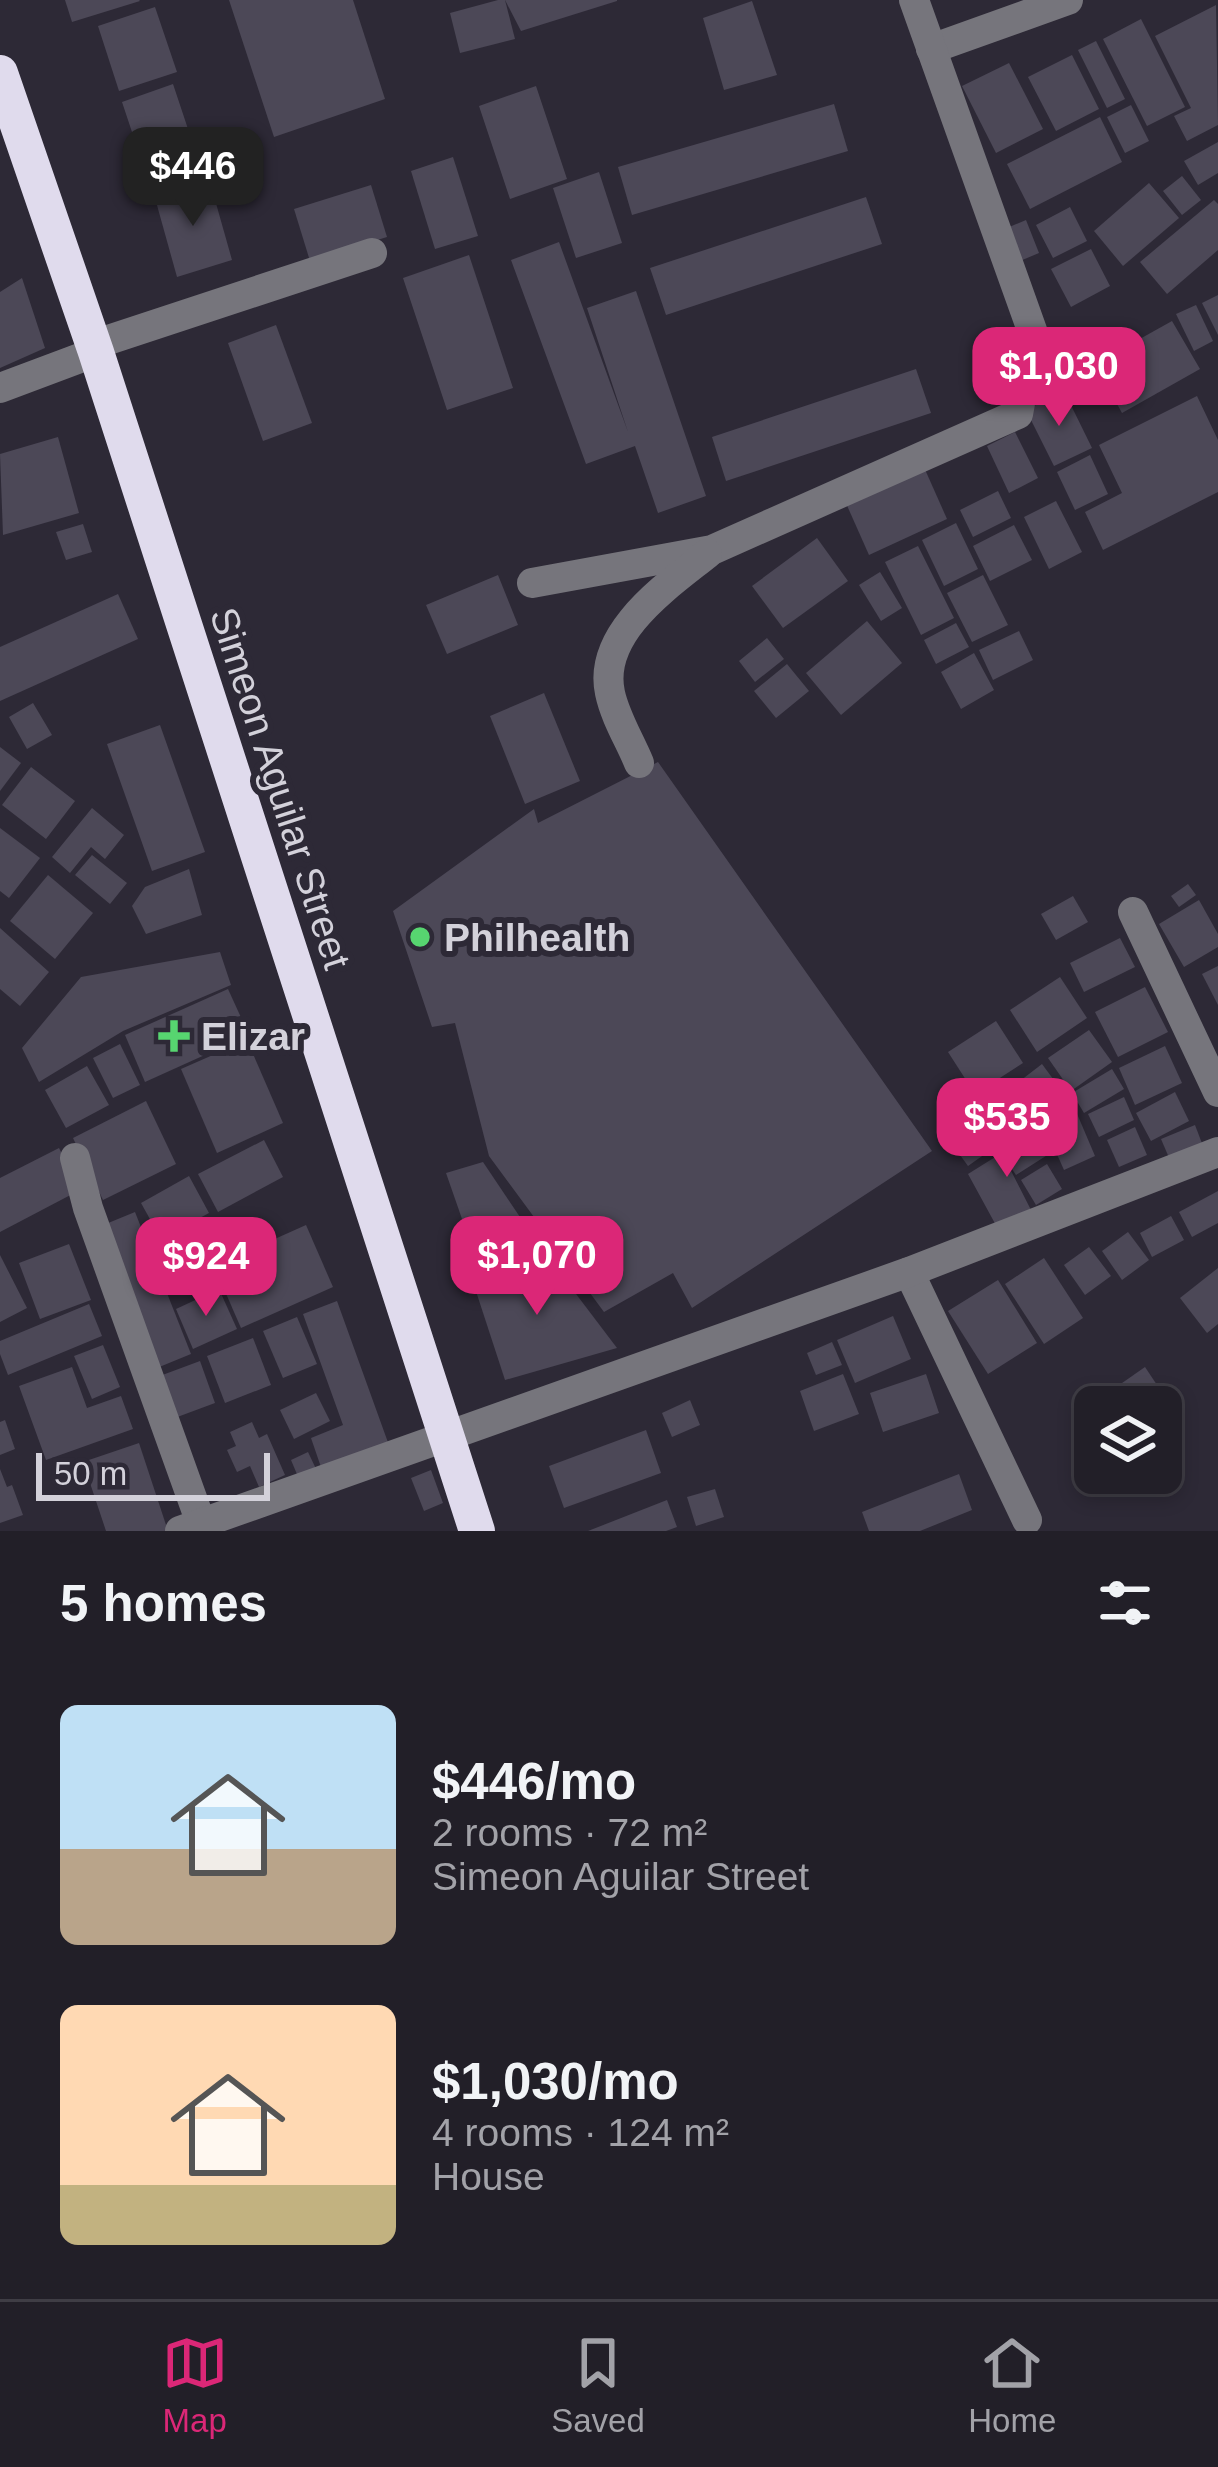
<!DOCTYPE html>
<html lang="en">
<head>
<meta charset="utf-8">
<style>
  :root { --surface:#221f28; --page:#2a2730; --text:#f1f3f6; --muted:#a2a2a8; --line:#3f3d45; --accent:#db2777 }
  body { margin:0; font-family:Helvetica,sans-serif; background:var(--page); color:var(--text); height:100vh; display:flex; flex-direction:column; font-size:45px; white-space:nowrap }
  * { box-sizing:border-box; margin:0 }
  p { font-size:39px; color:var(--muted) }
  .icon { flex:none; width:66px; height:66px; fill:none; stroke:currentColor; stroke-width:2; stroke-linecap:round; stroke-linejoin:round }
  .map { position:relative; height:1531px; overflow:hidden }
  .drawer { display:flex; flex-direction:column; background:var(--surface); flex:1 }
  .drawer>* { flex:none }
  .buttons { position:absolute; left:1074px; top:1386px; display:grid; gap:24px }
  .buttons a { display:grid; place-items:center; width:108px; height:108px; border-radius:18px; background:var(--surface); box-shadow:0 6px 18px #0003,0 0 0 3px var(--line); font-size:60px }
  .scale { position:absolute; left:36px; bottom:30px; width:234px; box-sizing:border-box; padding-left:12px; border:6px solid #d3d1da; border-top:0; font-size:33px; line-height:42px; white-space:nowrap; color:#d3d1da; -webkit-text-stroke:9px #2d2936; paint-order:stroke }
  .price { position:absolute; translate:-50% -102px; padding:0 27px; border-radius:24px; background:var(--accent); color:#fff; font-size:39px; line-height:78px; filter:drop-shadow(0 3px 6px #0008) }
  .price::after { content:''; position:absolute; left:50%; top:72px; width:36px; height:27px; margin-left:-18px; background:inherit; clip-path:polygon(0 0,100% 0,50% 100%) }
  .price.active { background:#222; color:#fff }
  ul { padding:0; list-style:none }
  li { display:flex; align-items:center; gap:36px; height:300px; padding:0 60px }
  li span { display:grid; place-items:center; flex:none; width:336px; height:240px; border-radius:18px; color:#555 }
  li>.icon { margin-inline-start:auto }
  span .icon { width:144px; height:144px; fill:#fffc; stroke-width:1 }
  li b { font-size:51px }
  h2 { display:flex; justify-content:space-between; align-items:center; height:144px; padding:0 60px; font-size:51px }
  .menu { display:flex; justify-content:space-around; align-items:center; height:168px; border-top:3px solid var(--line); background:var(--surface); font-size:33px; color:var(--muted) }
  .menu a { display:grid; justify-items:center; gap:6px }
  .menu .active { color:var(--accent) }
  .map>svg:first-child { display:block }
  .building { fill:#4c4857 }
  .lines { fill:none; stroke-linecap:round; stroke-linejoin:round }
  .minor { stroke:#76757c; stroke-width:30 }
  .highway { stroke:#e0dbed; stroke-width:36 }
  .poi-dot { fill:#57d570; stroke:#2d2936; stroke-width:4.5 }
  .labels { text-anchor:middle; stroke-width:12; stroke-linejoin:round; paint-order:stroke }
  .street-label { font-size:39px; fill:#d3d1da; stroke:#2d2936 }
  .poi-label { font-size:39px; font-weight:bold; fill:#d3d1da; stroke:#2d2936; text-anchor:start }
</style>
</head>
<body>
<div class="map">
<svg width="1218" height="1531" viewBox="0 0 1218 1531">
  <rect width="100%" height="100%" fill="#2d2936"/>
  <!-- building -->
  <g class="building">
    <polygon points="65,0 139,0 140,1 72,22"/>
    <polygon points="229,0 353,0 385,99 274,137"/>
    <polygon points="498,0 505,0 515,39 460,53 450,13"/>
    <polygon points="505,0 617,0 617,1 521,31"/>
    <polygon points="752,1 777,75 724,90 703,18"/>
    <polygon points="1216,5 1218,125 1187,141 1174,116 1191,108 1155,36"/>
    <polygon points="155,7 177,72 119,91 98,26"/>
    <polygon points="1141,19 1185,107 1147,126 1103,39"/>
    <polygon points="1096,41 1125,99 1107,108 1078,50"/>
    <polygon points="1072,55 1099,109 1056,131 1028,77"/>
    <polygon points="1009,63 1043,129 996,153 962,86"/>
    <polygon points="173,84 202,171 151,189 122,102"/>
    <polygon points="536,86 567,179 510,199 479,106"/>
    <polygon points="834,104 848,151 632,215 618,167"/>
    <polygon points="1131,105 1149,141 1125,153 1107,117"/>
    <polygon points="1100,117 1122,162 1030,209 1007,164"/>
    <polygon points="1218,142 1218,173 1198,185 1184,161"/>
    <polygon points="453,157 478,236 435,249 411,171"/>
    <polygon points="599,172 622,243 576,258 553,188"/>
    <polygon points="1182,176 1201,200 1182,215 1163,191"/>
    <polygon points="210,182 232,260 177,277 155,198"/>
    <polygon points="1149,183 1179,218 1123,266 1094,231"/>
    <polygon points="371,185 387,237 310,261 294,209"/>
    <polygon points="866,197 882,244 666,315 650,268"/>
    <polygon points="1214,200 1218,204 1218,250 1167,294 1140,262"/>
    <polygon points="1070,207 1087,241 1053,258 1036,225"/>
    <polygon points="1026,220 1039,253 1020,261 1007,228"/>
    <polygon points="559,242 628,432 587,308 636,291 706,496 658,513 635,446 586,464 511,260"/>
    <polygon points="1091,249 1110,286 1071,307 1051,269"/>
    <polygon points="469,255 513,388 447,410 403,278"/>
    <polygon points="22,278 45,348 0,368 0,292"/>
    <polygon points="1218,295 1218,335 1202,303"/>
    <polygon points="1196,305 1213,341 1194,351 1176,314"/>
    <polygon points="1172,321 1200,369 1122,413 1095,364"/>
    <polygon points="276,325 312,423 263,441 228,343"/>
    <polygon points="916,369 931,413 726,481 712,437"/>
    <polygon points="1064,391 1092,448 1054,466 1026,410"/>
    <polygon points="1197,396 1218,440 1218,492 1103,550 1085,512 1122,493 1099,445"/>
    <polygon points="1015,432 1038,478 1009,493 987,446"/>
    <polygon points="58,437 79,513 3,535 0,454"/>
    <polygon points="1090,455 1108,494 1075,510 1057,472"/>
    <polygon points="923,465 947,519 869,555 845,501"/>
    <polygon points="998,491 1011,518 973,537 960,510"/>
    <polygon points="1056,501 1082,552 1049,569 1024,517"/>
    <polygon points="956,523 978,569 944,586 922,540"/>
    <polygon points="83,524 92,552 66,560 56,532"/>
    <polygon points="1014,525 1032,560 990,581 973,546"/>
    <polygon points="817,538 848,581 783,628 752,586"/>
    <polygon points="918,546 954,618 921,635 885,562"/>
    <polygon points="880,572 902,608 881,621 859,585"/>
    <polygon points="498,575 518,625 447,654 426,605"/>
    <polygon points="983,575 1008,625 972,642 947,593"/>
    <polygon points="118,594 138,639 0,701 0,647"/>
    <polygon points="867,621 902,663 841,715 806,673"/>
    <polygon points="956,623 969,647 936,664 924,640"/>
    <polygon points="1019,631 1033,660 993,680 979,650"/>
    <polygon points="767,638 784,659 755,682 739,661"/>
    <polygon points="974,653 994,690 961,709 941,672"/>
    <polygon points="787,664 809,691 776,718 754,691"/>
    <polygon points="544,693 580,781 525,804 490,716"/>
    <polygon points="33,703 52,735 27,749 9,717"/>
    <polygon points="160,725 205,852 152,871 107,744"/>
    <polygon points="0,747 21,763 0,791"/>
    <polygon points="658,762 932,1151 692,1308 673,1273 604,1312 489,1156 455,1023 432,1027 393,911 534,809 538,823"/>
    <polygon points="31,767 75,801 46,839 2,805"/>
    <polygon points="92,808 124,835 105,859 91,847 70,873 52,857"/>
    <polygon points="0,828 40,858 9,898 0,891"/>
    <polygon points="92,855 127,883 110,904 75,875"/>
    <polygon points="189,869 202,915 146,934 132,906 145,887"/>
    <polygon points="48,875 93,913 55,959 10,921"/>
    <polygon points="1188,884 1196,895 1179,907 1171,896"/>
    <polygon points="1073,896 1088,922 1056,940 1041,914"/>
    <polygon points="1199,900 1218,934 1218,947 1184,967 1159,924"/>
    <polygon points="0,928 49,972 20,1006 0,989"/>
    <polygon points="1120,938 1135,967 1084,992 1070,963"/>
    <polygon points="220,952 231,985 123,1031 39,1082 22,1048 81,977"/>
    <polygon points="1218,966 1218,1005 1202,974"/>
    <polygon points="1060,977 1087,1018 1037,1052 1010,1010"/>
    <polygon points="1145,987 1168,1032 1118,1057 1095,1012"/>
    <polygon points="228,989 249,1035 145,1082 125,1035"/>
    <polygon points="996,1021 1023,1063 975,1094 948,1052"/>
    <polygon points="1089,1030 1112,1062 1071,1091 1048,1058"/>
    <polygon points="247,1040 283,1123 217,1153 181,1069"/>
    <polygon points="120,1044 140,1085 113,1098 93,1058"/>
    <polygon points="1165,1046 1182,1083 1135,1105 1119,1068"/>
    <polygon points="1042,1064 1065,1095 1018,1131 995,1100"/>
    <polygon points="87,1066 109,1105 66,1128 45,1090"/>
    <polygon points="1112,1069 1124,1089 1084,1113 1072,1093"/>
    <polygon points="1175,1092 1189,1121 1151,1141 1136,1113"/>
    <polygon points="1124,1097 1134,1120 1099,1137 1088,1114"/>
    <polygon points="146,1101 176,1164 103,1200 73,1138"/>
    <polygon points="988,1107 1009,1137 968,1166 947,1137"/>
    <polygon points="1075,1109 1095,1156 1064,1170 1043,1123"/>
    <polygon points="1195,1125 1203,1146 1170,1160 1161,1139"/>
    <polygon points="1135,1127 1147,1155 1119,1167 1107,1140"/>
    <polygon points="1035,1132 1049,1154 1016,1175 1005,1159 1031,1210 998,1229 968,1174"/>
    <polygon points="264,1140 283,1177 218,1212 198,1174"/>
    <polygon points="59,1148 80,1190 0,1232 0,1178"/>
    <polygon points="483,1162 522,1220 469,1239 446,1173"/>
    <polygon points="1047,1164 1062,1189 1036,1205 1021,1180"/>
    <polygon points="189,1176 209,1213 161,1239 141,1203"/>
    <polygon points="1218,1191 1218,1223 1192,1237 1179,1212"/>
    <polygon points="135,1212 191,1354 152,1370 96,1228"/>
    <polygon points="1171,1216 1184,1240 1152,1257 1140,1233"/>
    <polygon points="522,1223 543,1253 472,1267 464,1244"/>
    <polygon points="306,1225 333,1287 241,1328 214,1266"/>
    <polygon points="1128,1232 1149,1260 1122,1280 1102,1251"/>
    <polygon points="69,1244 91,1300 40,1319 19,1263"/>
    <polygon points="1089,1247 1111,1276 1085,1295 1064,1265"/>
    <polygon points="0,1255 27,1308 0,1322"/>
    <polygon points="548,1257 617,1348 505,1380 471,1276"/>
    <polygon points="1044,1258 1083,1318 1044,1344 1005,1284"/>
    <polygon points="1218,1268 1218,1324 1207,1333 1180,1298"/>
    <polygon points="998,1280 1037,1343 988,1374 948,1311"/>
    <polygon points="219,1289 237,1329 193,1349 176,1309"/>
    <polygon points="337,1301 390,1448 323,1473 311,1438 343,1425 303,1314"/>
    <polygon points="89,1304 102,1336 8,1375 0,1354 0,1341"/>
    <polygon points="893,1316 911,1359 855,1383 837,1340"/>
    <polygon points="297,1317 317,1364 283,1378 263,1331"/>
    <polygon points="253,1338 271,1385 225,1403 207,1356"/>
    <polygon points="832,1342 842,1365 816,1375 807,1353"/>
    <polygon points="103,1345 120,1387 92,1399 74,1356"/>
    <polygon points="200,1361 215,1403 172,1419 157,1377"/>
    <polygon points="72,1367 87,1408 121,1396 133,1429 46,1460 19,1386"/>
    <polygon points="1145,1367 1165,1397 1150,1407 1109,1407 1102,1397"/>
    <polygon points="843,1374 859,1414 814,1431 800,1391"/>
    <polygon points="926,1374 939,1413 883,1432 870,1393"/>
    <polygon points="316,1393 330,1421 294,1439 280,1410"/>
    <polygon points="690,1400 700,1425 672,1437 662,1413"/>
    <polygon points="5,1420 15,1449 0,1455 0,1422"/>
    <polygon points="252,1422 259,1438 267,1434 285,1475 259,1487 250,1466 237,1472 227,1450 236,1446 230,1432"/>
    <polygon points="646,1430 661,1473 564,1508 549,1466"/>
    <polygon points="139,1443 168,1531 106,1531 83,1462"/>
    <polygon points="308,1452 317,1471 299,1479 291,1460"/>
    <polygon points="0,1469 7,1487 12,1485 23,1515 0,1523"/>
    <polygon points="431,1470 443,1503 424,1511 411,1478"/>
    <polygon points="959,1474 972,1510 920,1531 869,1531 862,1512"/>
    <polygon points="715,1489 724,1517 696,1526 687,1497"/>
    <polygon points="667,1500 677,1527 666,1531 588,1531"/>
  </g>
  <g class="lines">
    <!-- minor -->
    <g class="minor">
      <polyline points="931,49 1068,0"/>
      <polyline points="93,345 372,253"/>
      <polyline points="0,388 96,352"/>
      <polyline points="532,583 712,550 1018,414 1033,333 914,0"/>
      <path d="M639 763C630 741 615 717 610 693 597 633 667 586 707 554"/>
      <polyline points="1133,912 1218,1092"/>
      <polyline points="75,1158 88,1208 201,1523"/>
      <polyline points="909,1272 1027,1520"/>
      <polyline points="180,1531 909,1272 1218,1152"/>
    </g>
    <!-- highway -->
    <polyline class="highway" points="0,73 96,352 477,1531"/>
  </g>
  <!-- markers -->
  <g class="poi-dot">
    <circle cx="420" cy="937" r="12"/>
    <path d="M168 1018h12v12h12v12h-12v12h-12v-12h-12v-12h12z"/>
  </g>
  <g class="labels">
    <!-- street labels -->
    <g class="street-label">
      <text transform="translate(281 788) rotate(72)" y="14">Simeon Aguilar Street</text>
    </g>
    <!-- poi labels -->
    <g class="poi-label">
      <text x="444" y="951">Philhealth</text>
      <text x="201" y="1050">Elizar</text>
    </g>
  </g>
</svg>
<div class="buttons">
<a><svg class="icon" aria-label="layers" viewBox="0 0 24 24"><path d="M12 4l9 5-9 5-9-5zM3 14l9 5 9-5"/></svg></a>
</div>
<div class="scale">50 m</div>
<b class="price active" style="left:193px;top:229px">$446</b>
<b class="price" style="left:1059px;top:429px">$1,030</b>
<b class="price" style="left:1007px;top:1180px">$535</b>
<b class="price" style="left:537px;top:1318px">$1,070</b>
<b class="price" style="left:206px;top:1319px">$924</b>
</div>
<section class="drawer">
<h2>5 homes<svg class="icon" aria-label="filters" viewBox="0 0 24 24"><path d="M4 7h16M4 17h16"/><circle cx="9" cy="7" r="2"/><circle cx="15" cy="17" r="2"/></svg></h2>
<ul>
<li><span style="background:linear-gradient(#bfe0f5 60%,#b9a48a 0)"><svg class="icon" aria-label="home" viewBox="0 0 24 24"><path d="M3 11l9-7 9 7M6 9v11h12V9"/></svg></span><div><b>$446/mo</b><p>2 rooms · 72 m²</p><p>Simeon Aguilar Street</p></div></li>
<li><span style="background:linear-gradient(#ffd9b3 75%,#c2b280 0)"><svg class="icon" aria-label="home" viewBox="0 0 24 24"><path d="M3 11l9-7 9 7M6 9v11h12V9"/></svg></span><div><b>$1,030/mo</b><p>4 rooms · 124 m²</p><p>House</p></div></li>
</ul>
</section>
<nav class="menu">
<a class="active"><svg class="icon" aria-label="map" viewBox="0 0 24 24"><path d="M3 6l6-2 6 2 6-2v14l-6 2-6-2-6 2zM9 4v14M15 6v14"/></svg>Map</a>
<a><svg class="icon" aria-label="saved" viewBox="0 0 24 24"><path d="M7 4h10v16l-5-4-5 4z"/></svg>Saved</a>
<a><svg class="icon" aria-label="home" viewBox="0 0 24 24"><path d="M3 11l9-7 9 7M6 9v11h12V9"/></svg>Home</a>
</nav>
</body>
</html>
